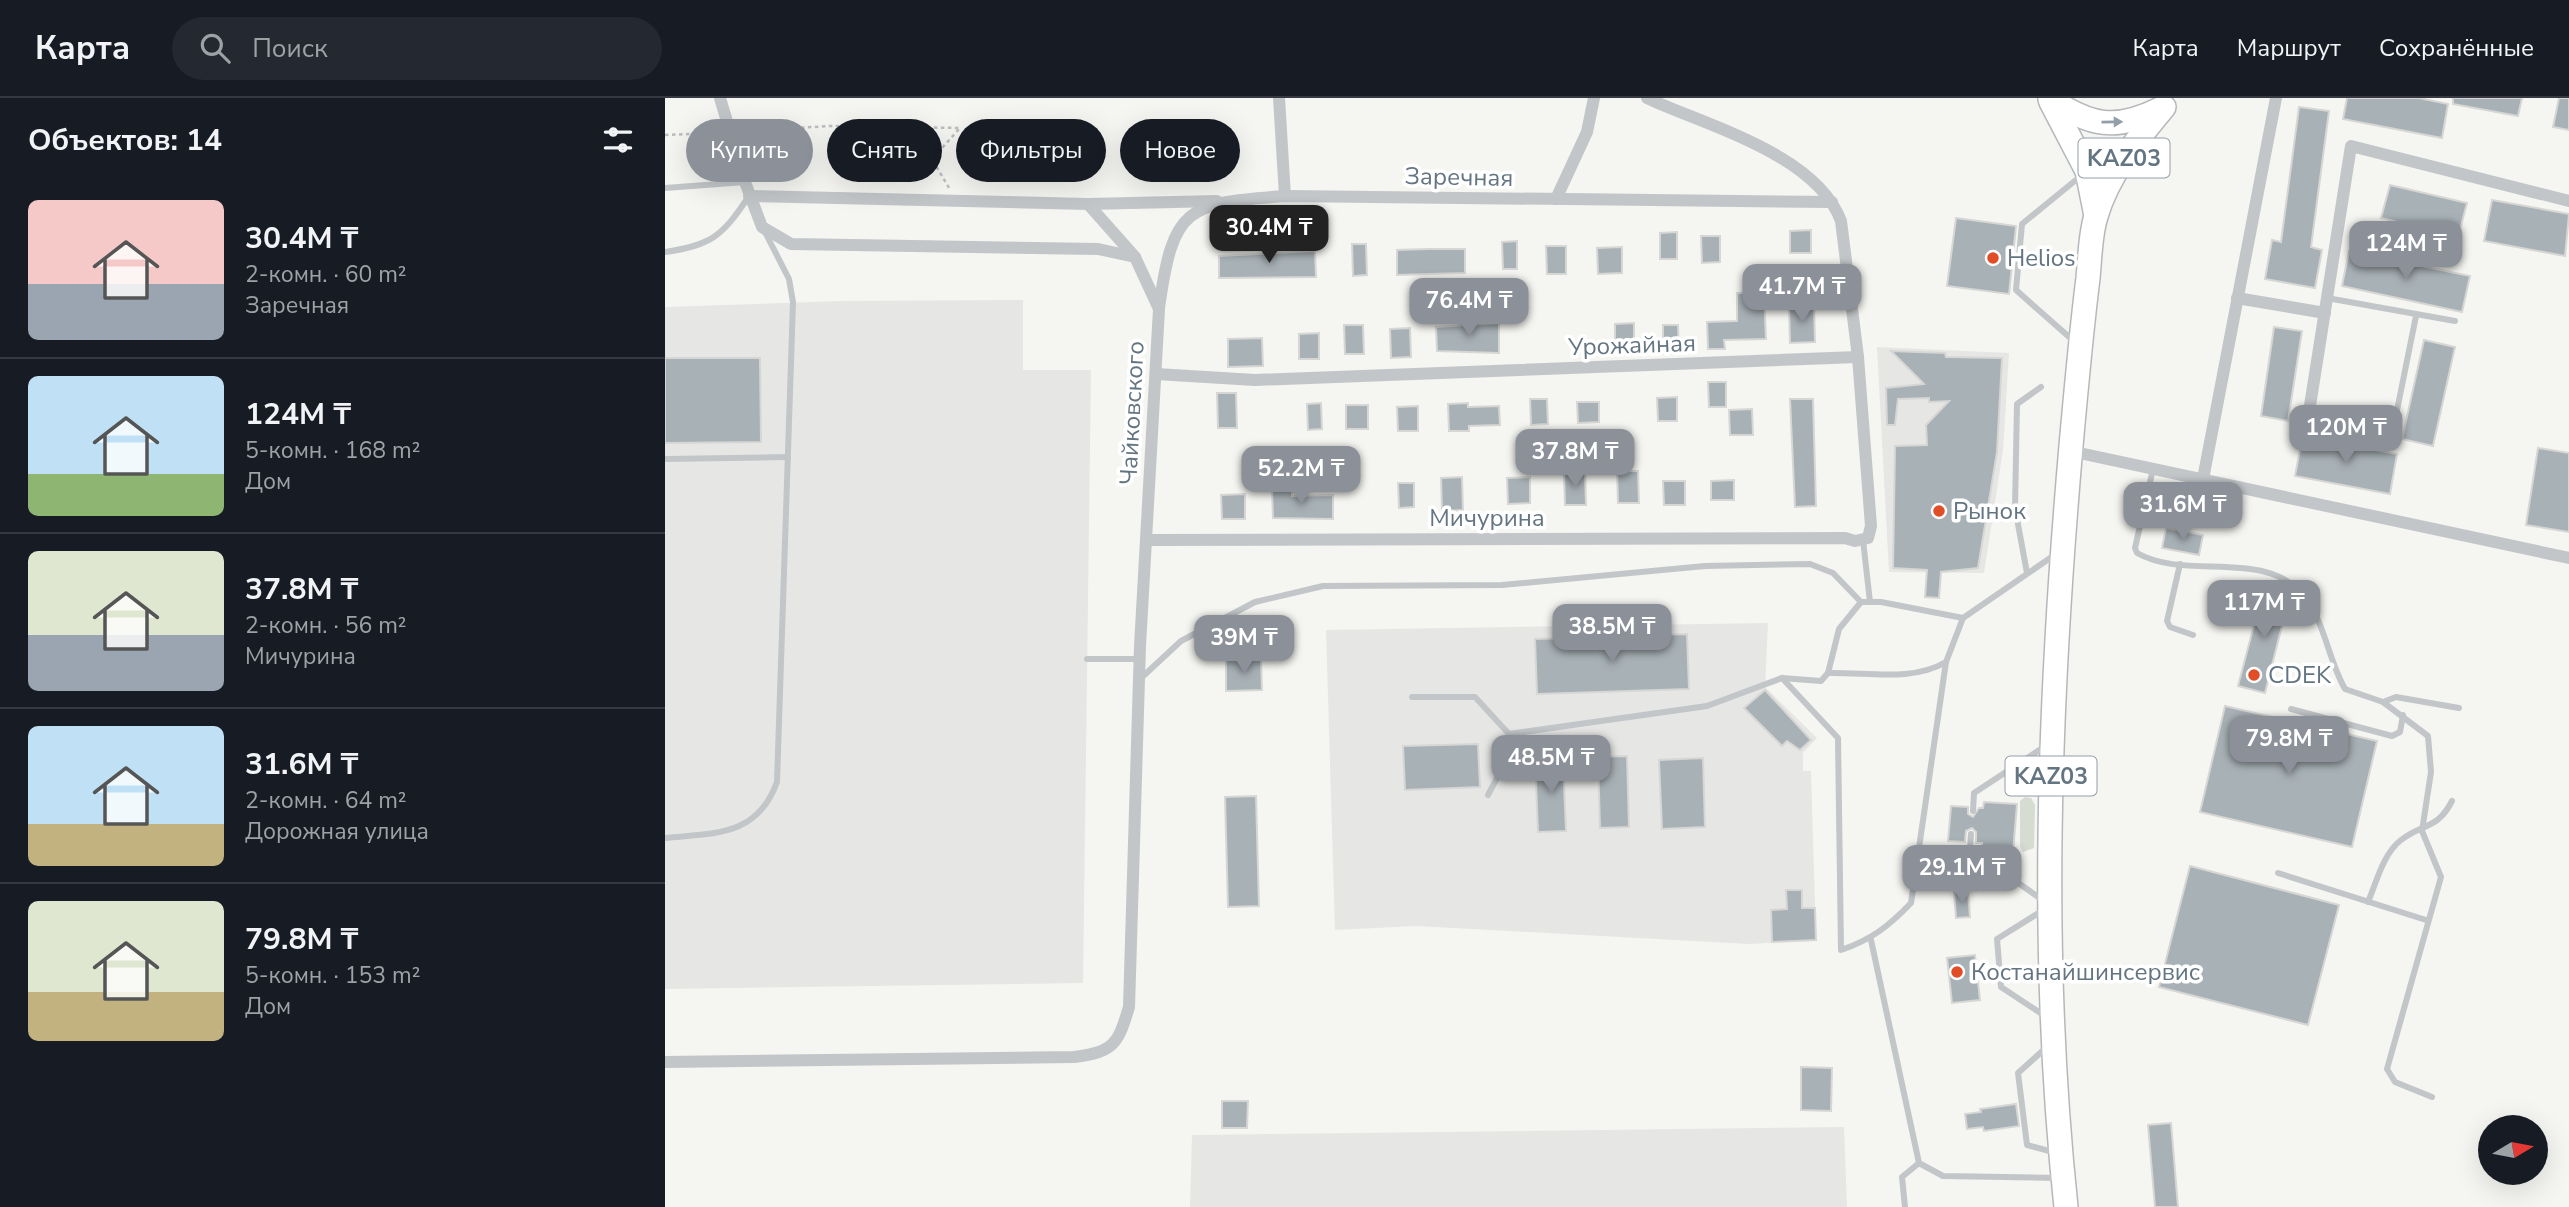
<!DOCTYPE html>
<html lang="ru">
<head>
<meta charset="utf-8">
<style>
  :root { --surface:#171b24; --page:#242831; --text:#f1f3f6; --muted:#9ea1a6; --line:#363941; --accent:#8c9099 }
  body { margin:0; font-family:"Nunito Sans",sans-serif; background:var(--page); color:var(--text); height:100vh; display:flex; flex-direction:column; font-size:26px; white-space:nowrap }
  * { box-sizing:border-box; margin:0 }
  p { font-size:23px; color:var(--muted) }
  .icon { flex:none; width:38px; height:38px; fill:none; stroke:currentColor; stroke-width:2; stroke-linecap:round; stroke-linejoin:round }
  .map { position:relative; flex:1; overflow:hidden }
  .drawer { display:flex; flex-direction:column; background:var(--surface); width:665px }
  .drawer>* { flex:none }
  .guide { position:absolute; left:21px; top:21px; width:665px; height:63px; display:flex; gap:14px }
  .needle { width:46px; rotate:80deg }
  .buttons { position:absolute; left:1813px; top:1017px; display:grid; gap:14px }
  .buttons a { display:grid; place-items:center; width:70px; height:70px; border-radius:50%; background:var(--surface); box-shadow:0 7px 28px #0002; font-size:35px }
  .price { position:absolute; translate:-50% -60px; padding:0 16px; border-radius:14px; background:var(--accent); color:#fff; font-size:23px; line-height:46px; filter:drop-shadow(0 2px 4px #0008) }
  .price::after { content:''; position:absolute; left:50%; top:42px; width:21px; height:16px; margin-left:-10px; background:inherit; clip-path:polygon(0 0,100% 0,50% 100%) }
  .price.active { background:#222; color:#fff }
  ul { padding:0; list-style:none }
  li { display:flex; align-items:center; gap:21px; height:175px; padding:0 28px }
  li+li { border-top:2px solid var(--line) }
  li span { display:grid; place-items:center; flex:none; width:196px; height:140px; border-radius:10px; color:#555 }
  li>.icon { margin-inline-start:auto }
  span .icon { width:84px; height:84px; fill:#fffc; stroke-width:1 }
  li b { font-size:30px }
  h2 { display:flex; justify-content:space-between; align-items:center; height:84px; padding:0 28px; font-size:30px }
  .tag { padding:0 24px; border-radius:32px; background:var(--surface); box-shadow:0 7px 28px #0002; font-size:24px; line-height:63px }
  .tag.active { background:var(--accent); color:#fff }
  header { display:flex; align-items:center; gap:42px; box-sizing:border-box; height:98px; padding:0 35px; background:var(--surface); border-bottom:2px solid var(--line) }
  header strong { font-size:33px }
  nav { display:flex; gap:38px; margin-inline-start:auto; font-size:24px }
  .search { width:490px; height:63px; background:var(--page); display:flex; align-items:center; gap:18px; box-sizing:border-box; padding:0 24px; border-radius:38px; color:var(--muted); font-size:26px }
  main { display:flex; flex:1; min-height:0 }
  .map>svg:first-child { display:block }
  .built { fill:#e6e7e5 }
  .green { fill:#d6dcd2 }
  .building { fill:#a8b1b6; stroke:#d6d6d4; stroke-width:2 }
  .lines { fill:none; stroke-linecap:round; stroke-linejoin:round }
  .highway-casing { stroke:#b5b8bb; stroke-width:26 }
  .path { stroke:#bcbec0; stroke-width:2.5; stroke-dasharray:3.5 3.5; stroke-linecap:butt }
  .lane { stroke:#c2c6c9; stroke-width:6 }
  .street { stroke:#c2c6c9; stroke-width:12 }
  .highway { stroke:#fff; stroke-width:23 }
  .oneway { fill:#929ea8 }
  .poi-dot { fill:#e04d26; stroke:#fff; stroke-width:2.5 }
  .labels { text-anchor:middle; stroke-width:7; stroke-linejoin:round; paint-order:stroke }
  .shield { fill:#fff; stroke:#929ea8; stroke-width:2 }
  .shield-label { font-size:23px; font-weight:bold; fill:#647582 }
  .street-label { font-size:24px; fill:#647582; stroke:#fff }
  .poi-label { font-size:24px; fill:#647582; stroke:#fff; text-anchor:start }
</style>
</head>
<body>
<header>
<strong>Карта</strong>
<div class="search"><svg class="icon" aria-label="search" viewBox="0 0 24 24"><circle cx="10" cy="10" r="6"/><path d="M15 15l6 6"/></svg>Поиск</div>
<nav><a>Карта</a><a>Маршрут</a><a>Сохранённые</a></nav>
</header>
<main>
<section class="drawer">
<h2>Объектов: 14<svg class="icon" aria-label="filters" viewBox="0 0 24 24"><path d="M4 7h16M4 17h16"/><circle cx="9" cy="7" r="2"/><circle cx="15" cy="17" r="2"/></svg></h2>
<ul>
<li><span style="background:linear-gradient(#f6c9c9 60%,#9aa5b1 0)"><svg class="icon" aria-label="home" viewBox="0 0 24 24"><path d="M3 11l9-7 9 7M6 9v11h12V9"/></svg></span><div><b>30.4M ₸</b><p>2-комн. · 60 m²</p><p>Заречная</p></div></li>
<li><span style="background:linear-gradient(#bfe0f5 70%,#8fb573 0)"><svg class="icon" aria-label="home" viewBox="0 0 24 24"><path d="M3 11l9-7 9 7M6 9v11h12V9"/></svg></span><div><b>124M ₸</b><p>5-комн. · 168 m²</p><p>Дом</p></div></li>
<li><span style="background:linear-gradient(#dfe7d0 60%,#9aa5b1 0)"><svg class="icon" aria-label="home" viewBox="0 0 24 24"><path d="M3 11l9-7 9 7M6 9v11h12V9"/></svg></span><div><b>37.8M ₸</b><p>2-комн. · 56 m²</p><p>Мичурина</p></div></li>
<li><span style="background:linear-gradient(#bfe0f5 70%,#c2b280 0)"><svg class="icon" aria-label="home" viewBox="0 0 24 24"><path d="M3 11l9-7 9 7M6 9v11h12V9"/></svg></span><div><b>31.6M ₸</b><p>2-комн. · 64 m²</p><p>Дорожная улица</p></div></li>
<li><span style="background:linear-gradient(#dfe7d0 65%,#c2b280 0)"><svg class="icon" aria-label="home" viewBox="0 0 24 24"><path d="M3 11l9-7 9 7M6 9v11h12V9"/></svg></span><div><b>79.8M ₸</b><p>5-комн. · 153 m²</p><p>Дом</p></div></li>
</ul>
</section>
<div class="map">
<svg width="1904" height="1109" viewBox="0 0 1904 1109">
  <rect width="100%" height="100%" fill="#f5f5f1"/>
  <!-- built -->
  <g class="built">
    <polygon points="358,202 358,272 426,272 418,885 0,891 0,209 177,203"/>
    <polygon points="1212,249 1344,255 1338,352 1319,475 1224,474"/>
    <polygon points="1103,525 1100,589 1152,640 1138,655 1138,673 1146,673 1151,842 1084,846 751,828 670,832 661,532"/>
    <polygon points="1179,1029 1182,1109 525,1109 527,1037"/>
  </g>
  <!-- green -->
  <polygon class="green" points="1360,699 1366,700 1370,707 1369,750 1358,754 1355,748 1355,703"/>
  <!-- building -->
  <g class="building">
    <polygon points="1682,0 1754,0 1783,6 1777,40 1678,21"/>
    <polygon points="1788,0 1857,0 1853,18 1788,6"/>
    <polygon points="1894,0 1904,0 1904,32 1888,29"/>
    <polygon points="1634,9 1664,13 1646,149 1657,152 1650,190 1600,181 1607,142 1616,144"/>
    <polygon points="1725,87 1802,105 1793,139 1716,120"/>
    <polygon points="1827,102 1904,116 1900,158 1819,143"/>
    <polygon points="1291,120 1351,128 1344,196 1282,188"/>
    <polygon points="1146,132 1146,155 1125,155 1125,133"/>
    <polygon points="1012,134 1012,161 995,161 995,135"/>
    <polygon points="1036,138 1055,138 1055,164 1037,165"/>
    <polygon points="852,143 852,171 838,171 837,144"/>
    <polygon points="687,146 701,146 702,177 688,178"/>
    <polygon points="881,148 901,148 901,176 882,176"/>
    <polygon points="957,149 957,175 933,176 932,150"/>
    <polygon points="763,151 800,151 800,175 732,177 732,152"/>
    <polygon points="650,153 651,179 554,180 554,158"/>
    <polygon points="1684,153 1805,178 1797,214 1677,188"/>
    <polygon points="1072,195 1099,195 1101,241 1059,242 1060,251 1043,251 1042,224 1072,223"/>
    <polygon points="1149,207 1150,244 1125,245 1124,208"/>
    <polygon points="834,225 834,255 772,253 771,229"/>
    <polygon points="969,225 969,255 950,255 950,226"/>
    <polygon points="679,227 698,227 699,256 680,256"/>
    <polygon points="998,227 1013,227 1014,255 998,256"/>
    <polygon points="1609,229 1637,233 1623,323 1596,318"/>
    <polygon points="745,230 746,259 726,260 725,231"/>
    <polygon points="654,235 654,261 634,261 634,236"/>
    <polygon points="597,240 598,268 563,269 563,241"/>
    <polygon points="1759,242 1790,249 1768,348 1737,341"/>
    <polygon points="1226,253 1280,255 1281,259 1337,260 1332,354 1313,470 1276,474 1274,500 1260,499 1262,472 1228,470 1230,348 1262,347 1261,327 1284,303 1264,304 1264,300 1233,301 1230,327 1222,327 1221,290 1259,286"/>
    <polygon points="0,260 95,260 96,344 0,345"/>
    <polygon points="1043,284 1061,284 1061,309 1044,309"/>
    <polygon points="552,295 571,295 572,330 553,330"/>
    <polygon points="1012,299 1012,323 993,323 992,300"/>
    <polygon points="865,301 882,301 883,326 866,327"/>
    <polygon points="1125,301 1148,301 1151,408 1130,409"/>
    <polygon points="912,304 934,304 934,324 913,325"/>
    <polygon points="656,305 657,331 643,332 642,306"/>
    <polygon points="803,305 803,309 834,308 835,327 804,328 804,333 784,333 783,306"/>
    <rect x="681" y="307" width="22" height="24"/>
    <polygon points="753,308 753,333 733,333 732,309"/>
    <polygon points="1087,311 1088,337 1065,337 1064,312"/>
    <polygon points="1646,340 1732,356 1725,396 1630,378 1637,341"/>
    <polygon points="1873,350 1904,355 1904,434 1861,427"/>
    <polygon points="952,373 973,373 974,405 953,405"/>
    <polygon points="899,375 920,375 921,407 900,407"/>
    <polygon points="797,379 798,412 777,413 776,380"/>
    <polygon points="865,379 865,405 843,406 842,380"/>
    <polygon points="1069,382 1069,402 1046,402 1046,383"/>
    <polygon points="998,383 1020,383 1020,407 999,407"/>
    <polygon points="733,385 749,385 749,409 734,410"/>
    <polygon points="627,391 627,398 668,397 668,421 608,420 607,392"/>
    <polygon points="580,396 580,421 557,421 556,397"/>
    <polygon points="1501,430 1538,437 1534,457 1497,450"/>
    <polygon points="1599,489 1625,496 1600,595 1573,588"/>
    <polygon points="1022,536 1024,591 872,596 870,541"/>
    <polygon points="561,562 596,562 597,592 561,593"/>
    <polygon points="1100,592 1146,642 1135,652 1122,643 1117,648 1079,610"/>
    <polygon points="1560,608 1712,643 1687,749 1535,714"/>
    <polygon points="813,646 815,689 740,692 738,648"/>
    <polygon points="962,658 964,729 935,730 933,659"/>
    <polygon points="898,660 901,733 873,734 870,661"/>
    <polygon points="1038,660 1040,729 997,731 994,662"/>
    <polygon points="591,698 594,808 563,809 560,699"/>
    <polygon points="1319,704 1352,706 1348,755 1317,752 1317,745 1311,745 1311,734 1307,730 1301,733 1300,744 1283,743 1286,708 1303,709 1303,716 1308,719 1314,710 1318,710"/>
    <polygon points="1525,768 1674,807 1643,927 1494,889"/>
    <polygon points="1121,792 1137,792 1137,810 1150,810 1151,842 1107,844 1106,812 1122,811"/>
    <polygon points="1303,794 1305,819 1291,820 1289,795"/>
    <polygon points="1310,857 1315,902 1287,905 1282,860"/>
    <polygon points="1136,969 1167,970 1166,1013 1136,1012"/>
    <polygon points="557,1003 583,1003 582,1030 557,1030"/>
    <polygon points="1351,1006 1354,1028 1319,1033 1318,1029 1302,1031 1300,1016 1316,1014 1315,1011"/>
    <polygon points="1506,1025 1513,1109 1490,1109 1483,1027"/>
  </g>
  <g class="lines">
    <!-- highway casing -->
    <g class="highway-casing">
      <g id="highway">
        <path d="M1385 1C1425 28 1451 33 1495 11"/>
        <polyline points="1386,4 1422,73 1431,118"/>
        <path d="M1401 1109C1374 856 1384 601 1406 348 1411 292 1416 236 1423 180 1425 160 1425 137 1431 118 1443 77 1472 41 1499 9"/>
      </g>
    </g>
    <!-- path -->
    <g class="path">
      <polyline points="80,33 165,28 295,30 267,61 284,90"/>
      <polyline points="0,37 53,35"/>
    </g>
    <!-- lane -->
    <g class="lane">
      <polyline points="0,90 80,84"/>
      <path d="M0 154C48 147 58 137 84 98"/>
      <polyline points="1662,200 1790,223"/>
      <polyline points="1411,245 1351,192 1357,126 1417,77"/>
      <polyline points="1643,328 1654,337 1718,350 1726,342 1751,218"/>
      <polyline points="0,361 123,359"/>
      <path d="M1488 371 1470 450 1472 455C1523 484 1605 448 1642 502 1661 530 1664 563 1680 591L1718 604 1763 638 1766 674 1757 733 1776 779 1722 971 1730 984 1767 999"/>
      <polyline points="1198,442 1205,504"/>
      <polyline points="1515,466 1502,523 1505,529 1528,537"/>
      <polyline points="1362,475 1350,410 1352,306 1376,289"/>
      <polyline points="422,561 475,561"/>
      <path d="M1163 575C1202 574 1247 584 1281 564"/>
      <path d="M1117 580 1173 640 1176 852C1206 842 1224 828 1246 805L1281 564 1298 520 1391 456"/>
      <polyline points="475,581 516,543 590,504 658,488 837,487 1040,468 1145,466 1168,475 1196,504"/>
      <polyline points="747,599 810,599 844,636 1042,608 1117,580 1156,583 1163,575 1174,531 1196,504 1216,504 1298,520"/>
      <polyline points="1718,604 1731,599 1794,610"/>
      <polyline points="1626,611 1727,638 1735,634 1738,617"/>
      <path d="M823 697C834 676 845 660 844 636"/>
      <polyline points="1308,713 1309,695 1382,647"/>
      <polyline points="1306,736 1305,751 1379,803"/>
      <path d="M0 740C50 735 92 739 112 684L128 204 124 181 100 134"/>
      <polyline points="1613,775 1761,822"/>
      <path d="M1703 804C1712 783 1718 756 1736 742 1758 725 1772 732 1787 703"/>
      <polyline points="1380,811 1332,841 1336,889 1383,920"/>
      <polyline points="1206,842 1254,1065 1278,1078 1393,1080"/>
      <polyline points="1383,948 1353,975 1362,1047 1392,1055"/>
      <polyline points="1240,1109 1237,1079 1254,1065"/>
    </g>
    <!-- street -->
    <g class="street">
      <polyline points="614,0 620,98"/>
      <polyline points="84,98 423,106 470,159"/>
      <polyline points="891,101 922,34 929,0"/>
      <polyline points="423,106 552,103"/>
      <polyline points="1572,200 1660,215"/>
      <path d="M494 210C508 109 521 105 620 98L1167 104"/>
      <polyline points="491,276 590,282 1193,259"/>
      <polyline points="1641,333 1686,48 1904,103"/>
      <polyline points="1405,353 1904,460"/>
      <polyline points="1538,381 1611,0"/>
      <path d="M481 442 1180 440 1190 443 1203 440 1206 428 1193 259 1176 123C1151 56 1042 28 982 0"/>
      <path d="M0 964 409 959C449 954 453 946 464 909L475 548 494 211 470 159 433 151 126 146 97 129 80 84 55 0"/>
    </g>
    <!-- highway -->
    <use href="#highway" class="highway"/>
  </g>
  <!-- one-way arrows -->
  <defs><path id="oneway-solid" d="M-6-.8H1V-3.2L6.5 0L1 3.2V.8H-6Z" transform="scale(1.75)"/></defs>
  <use class="oneway" href="#oneway-solid" transform="translate(1447 24) rotate(-1)"/>
  <!-- markers -->
  <g class="poi-dot">
    <circle cx="1328" cy="160" r="7"/>
    <circle cx="1274" cy="413" r="7"/>
    <circle cx="1589" cy="577" r="7"/>
    <circle cx="1292" cy="874" r="7"/>
  </g>
  <g class="labels">
    <!-- shield labels -->
    <g class="shield">
      <rect x="1413.5" y="40.5" width="91" height="39" rx="5"/>
      <rect x="1340.5" y="658.5" width="91" height="39" rx="5"/>
    </g>
    <g class="shield-label">
      <text x="1459" y="68">KАZ03</text>
      <text x="1386" y="686">KАZ03</text>
    </g>
    <!-- street labels -->
    <g class="street-label">
      <text transform="translate(794 79) rotate(1)" y="8">Заречная</text>
      <text transform="translate(967 247) rotate(-2)" y="8">Урожайная</text>
      <text transform="translate(467 315) rotate(-87)" y="8">Чайковского</text>
      <text x="822" y="428">Мичурина</text>
    </g>
    <!-- poi labels -->
    <g class="poi-label">
      <text x="1342" y="168">Helios</text>
      <text x="1288" y="421">Рынок</text>
      <text x="1603" y="585">CDEK</text>
      <text x="1306" y="882">Костанайшинсервис</text>
    </g>
  </g>
</svg>
<div class="buttons">
<a><svg class="needle" viewBox="-14 -14 28 28"><path d="M0-13l5 13h-10z" fill="#e53935"/><path d="M0 13l5-13h-10z" fill="#9ea1a6"/></svg></a>
</div>
<b class="price active" style="left:604px;top:167px">30.4M ₸</b>
<b class="price" style="left:1741px;top:183px">124M ₸</b>
<b class="price" style="left:1137px;top:226px">41.7M ₸</b>
<b class="price" style="left:804px;top:240px">76.4M ₸</b>
<b class="price" style="left:1681px;top:367px">120M ₸</b>
<b class="price" style="left:910px;top:391px">37.8M ₸</b>
<b class="price" style="left:636px;top:408px">52.2M ₸</b>
<b class="price" style="left:1518px;top:444px">31.6M ₸</b>
<b class="price" style="left:1599px;top:542px">117M ₸</b>
<b class="price" style="left:947px;top:566px">38.5M ₸</b>
<b class="price" style="left:579px;top:577px">39M ₸</b>
<b class="price" style="left:1624px;top:678px">79.8M ₸</b>
<b class="price" style="left:886px;top:697px">48.5M ₸</b>
<b class="price" style="left:1297px;top:807px">29.1M ₸</b>
<div class="guide">
<a class="tag active">Купить</a>
<a class="tag">Снять</a>
<a class="tag">Фильтры</a>
<a class="tag">Новое</a>
</div>
</div>
</main>
</body>
</html>
